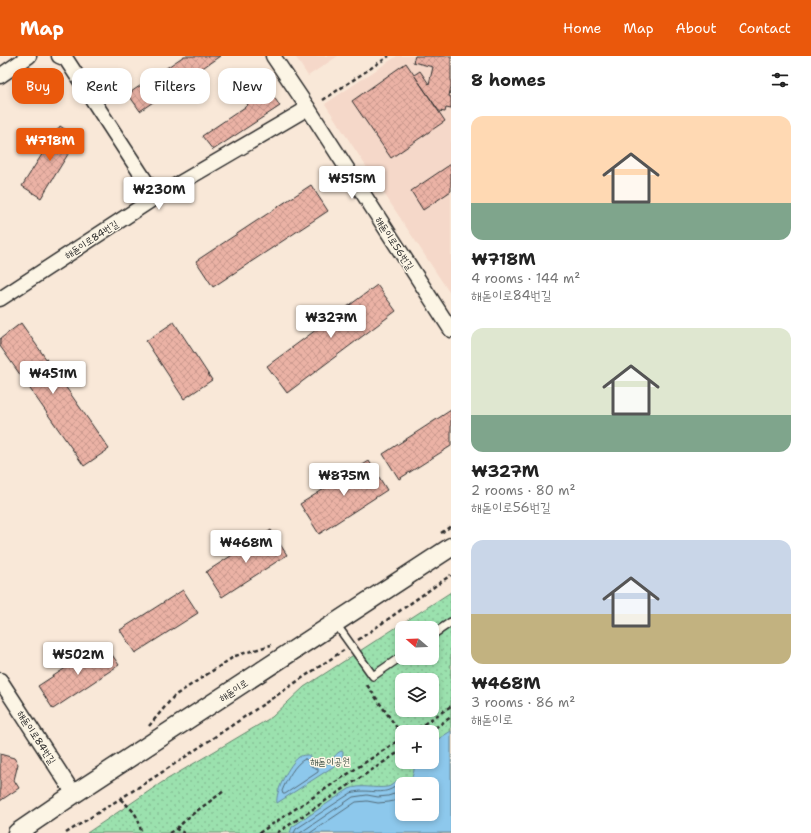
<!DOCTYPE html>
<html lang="en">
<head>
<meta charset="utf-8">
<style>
  :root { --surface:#fff; --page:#f2f2f2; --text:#222; --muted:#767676; --accent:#ea580c }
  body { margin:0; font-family:"Shantell Sans","Poor Story",sans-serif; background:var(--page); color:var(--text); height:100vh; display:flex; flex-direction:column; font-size:15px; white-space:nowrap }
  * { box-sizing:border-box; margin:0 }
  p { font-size:13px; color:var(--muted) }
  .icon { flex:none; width:22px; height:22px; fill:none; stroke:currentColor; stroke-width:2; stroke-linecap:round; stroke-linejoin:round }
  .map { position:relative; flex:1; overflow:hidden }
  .details { display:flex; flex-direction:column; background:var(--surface); width:360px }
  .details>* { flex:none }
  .hud { position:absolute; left:12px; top:12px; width:379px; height:36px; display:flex; gap:8px }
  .needle { width:26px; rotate:289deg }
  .fabs { position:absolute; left:395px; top:565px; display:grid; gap:8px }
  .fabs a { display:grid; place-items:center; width:44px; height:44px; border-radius:8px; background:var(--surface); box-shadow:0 2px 6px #0003; font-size:20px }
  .price { position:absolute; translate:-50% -34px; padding:0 9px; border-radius:4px; background:#fff; color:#222; font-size:13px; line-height:26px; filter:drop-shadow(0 1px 2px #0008) }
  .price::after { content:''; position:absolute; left:50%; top:24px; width:12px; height:9px; margin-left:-6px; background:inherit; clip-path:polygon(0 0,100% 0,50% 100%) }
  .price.selected { background:var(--accent); color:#fff }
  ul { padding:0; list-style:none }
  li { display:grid; align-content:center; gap:8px; height:212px; padding:0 20px }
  li span { display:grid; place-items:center; height:124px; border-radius:12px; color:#555 }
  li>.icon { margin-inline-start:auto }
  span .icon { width:72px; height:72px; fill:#fffc; stroke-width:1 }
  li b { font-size:17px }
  h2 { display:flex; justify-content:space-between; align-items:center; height:48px; padding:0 20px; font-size:17px }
  .tag { padding:0 14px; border-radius:12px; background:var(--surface); box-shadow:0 2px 6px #0003; font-size:14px; line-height:36px }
  .tag.selected { background:var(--accent); color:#fff }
  header { display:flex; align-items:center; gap:24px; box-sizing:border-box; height:56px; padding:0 20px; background:var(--accent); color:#fff }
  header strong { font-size:19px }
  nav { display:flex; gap:22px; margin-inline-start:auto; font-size:14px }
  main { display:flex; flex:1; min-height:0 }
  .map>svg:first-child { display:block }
  .built { fill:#f5d8c9 }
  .park { fill:url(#park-dots); stroke:#63866c; fill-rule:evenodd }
  .water { fill:#8dc8ec; stroke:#66899f; fill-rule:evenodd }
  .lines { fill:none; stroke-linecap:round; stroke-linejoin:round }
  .shore { stroke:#526a78; stroke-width:1 }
  .building { fill:url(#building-cross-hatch); stroke:#2b2b2b }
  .service-casing { stroke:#2b2b2b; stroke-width:10 }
  .minor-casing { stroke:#2b2b2b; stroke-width:17 }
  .tertiary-casing { stroke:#2b2b2b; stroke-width:21 }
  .path { stroke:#2b2b2b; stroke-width:2.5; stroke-dasharray:4 3; stroke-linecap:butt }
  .service { stroke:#fcf5e5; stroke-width:7 }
  .minor { stroke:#fcf5e5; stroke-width:14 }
  .tertiary { stroke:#fcf5e5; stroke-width:18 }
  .labels { text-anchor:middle; stroke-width:3; stroke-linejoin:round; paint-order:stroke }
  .street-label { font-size:10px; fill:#2b2b2b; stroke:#fcf5e5 }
  .park-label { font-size:10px; fill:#47584c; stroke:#fcf5e5 }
</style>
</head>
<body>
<header>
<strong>Map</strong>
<nav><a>Home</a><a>Map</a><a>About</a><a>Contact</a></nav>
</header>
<main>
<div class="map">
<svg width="451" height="777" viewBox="0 0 451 777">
  <defs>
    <pattern id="park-dots" width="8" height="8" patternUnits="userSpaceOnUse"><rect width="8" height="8" fill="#9be1ae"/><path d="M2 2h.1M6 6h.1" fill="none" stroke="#86c196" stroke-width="1.8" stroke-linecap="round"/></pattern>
    <pattern id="building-cross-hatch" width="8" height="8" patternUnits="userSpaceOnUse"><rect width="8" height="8" fill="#ebb2a5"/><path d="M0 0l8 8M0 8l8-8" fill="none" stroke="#ca998e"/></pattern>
  </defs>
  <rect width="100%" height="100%" fill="#f9e8d8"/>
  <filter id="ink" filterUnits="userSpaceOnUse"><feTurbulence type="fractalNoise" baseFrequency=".025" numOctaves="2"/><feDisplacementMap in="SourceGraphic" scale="8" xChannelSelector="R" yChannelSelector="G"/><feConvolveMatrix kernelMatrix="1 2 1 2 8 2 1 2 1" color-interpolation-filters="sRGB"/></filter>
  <g filter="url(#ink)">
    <!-- built -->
    <g class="built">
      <polygon points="295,0 338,0 308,20"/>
      <polygon points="397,0 451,0 451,239 325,48"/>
    </g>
    <!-- park -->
    <path class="park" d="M451 536V777H87L161 727 272 661 304 631ZM402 572H432V602H402ZM402 624H432V654H402ZM402 676H432V706H402ZM402 728H432V758H402Z"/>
    <!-- water -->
    <g class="water">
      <path d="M451 675V777H290L292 771 349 733C361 728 374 733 387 731 391 731 393 727 397 725L404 726 410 725C413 720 416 710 413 706H432V687ZM402 728H432V758H402Z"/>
      <path d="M341 695 343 696V697L342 705 277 747C275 736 289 708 299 701 302 699 305 699 309 699 310 701 311 705 314 707 315 708 319 709 320 709 331 711 332 699 341 695Z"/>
    </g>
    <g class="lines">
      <!-- shore -->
      <g class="shore">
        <path d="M305 703 307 704 311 710 318 713V716L285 738H283L282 735C286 725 295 707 305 703Z"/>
        <path d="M294 777 296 773 351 737C367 731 383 742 397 729L402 730"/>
        <polyline points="300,777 353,741 367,739 378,741 388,740 394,738 399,735 402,735"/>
        <polyline points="310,777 356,746 367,745 378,747 389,746 394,745 402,741"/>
      </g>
    </g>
    <!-- building -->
    <g class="building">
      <polygon points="184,0 220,0 140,55 128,38"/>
      <polygon points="415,0 451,0 451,30 449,40 451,41 451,53 446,52 445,56 439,55 414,19 420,15 429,28 433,11 413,6"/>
      <polygon points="406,7 445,65 391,102 352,45"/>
      <polygon points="263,25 280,50 213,94 202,80 248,49 242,41"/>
      <polygon points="60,70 78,82 41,142 22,130"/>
      <polygon points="451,108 451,135 423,154 411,135"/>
      <polygon points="311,129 328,155 213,231 196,205"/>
      <polygon points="377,229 396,255 287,337 267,310"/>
      <polygon points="174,266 212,324 184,343 146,285"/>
      <polygon points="21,267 109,393 84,410 0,290 0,283"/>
      <polygon points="451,354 451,390 399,423 383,398"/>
      <polygon points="369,405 387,434 319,478 300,448"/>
      <polygon points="271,474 287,499 222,541 206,516"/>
      <polygon points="183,534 198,557 135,597 120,574"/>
      <polygon points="104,587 119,609 53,653 38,630"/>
      <polygon points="0,698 14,702 18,708 14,724 19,732 0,745"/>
    </g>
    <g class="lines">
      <!-- service casing -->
      <g class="service-casing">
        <g id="service">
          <polyline points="336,568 373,620 402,600"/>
          <polyline points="432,579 451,566"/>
        </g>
      </g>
      <!-- minor casing -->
      <g class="minor-casing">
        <g id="minor">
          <polyline points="59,0 66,3 156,141"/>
          <polyline points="273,0 308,52 451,274"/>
          <polyline points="0,20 29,0"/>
          <polyline points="0,243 156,141 308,52"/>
          <polyline points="0,624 74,738"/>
        </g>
      </g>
      <!-- tertiary casing -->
      <g class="tertiary-casing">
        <polyline id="tertiary" points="17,777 74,738 451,491"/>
      </g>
      <!-- path -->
      <g class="path">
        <polyline points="323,44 389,0"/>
        <polyline points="441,477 451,470"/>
        <polyline points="358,584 451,519"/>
        <polyline points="367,629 402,679"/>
        <polyline points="149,670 174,640 235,600 271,589"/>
        <polyline points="412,676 451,650"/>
        <polyline points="429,676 451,661"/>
        <path d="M120 743C133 754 139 759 141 777"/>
        <polyline points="176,773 190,760 224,735"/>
        <polyline points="66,777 164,715 344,594"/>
        <polyline points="169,777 176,773 184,777"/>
        <polyline points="259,777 402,682"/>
        <polyline points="277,777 402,694"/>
      </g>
      <!-- service -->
      <use href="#service" class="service"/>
      <!-- minor -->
      <use href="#minor" class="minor"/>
      <!-- tertiary -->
      <use href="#tertiary" class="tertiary"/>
    </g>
  </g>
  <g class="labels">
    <!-- street labels -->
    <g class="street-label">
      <text transform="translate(91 183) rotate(-33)" y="4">해돋이로84번길</text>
      <text transform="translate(395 187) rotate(57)" y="4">해돋이로56번길</text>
      <text transform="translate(233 634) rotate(-33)" y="4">해돋이로</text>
      <text transform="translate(37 681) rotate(57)" y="4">해돋이로84번길</text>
    </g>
    <!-- park labels -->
    <g class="park-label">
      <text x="330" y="709">해돋이공원</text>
    </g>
  </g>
</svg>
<div class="fabs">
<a><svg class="needle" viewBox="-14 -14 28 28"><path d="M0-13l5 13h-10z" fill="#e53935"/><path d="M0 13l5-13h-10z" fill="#767676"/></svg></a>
<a><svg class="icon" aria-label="layers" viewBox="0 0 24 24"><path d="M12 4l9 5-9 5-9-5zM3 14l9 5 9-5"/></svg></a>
<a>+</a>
<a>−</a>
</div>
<b class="price selected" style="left:50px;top:106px">₩718M</b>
<b class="price" style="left:352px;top:144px">₩515M</b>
<b class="price" style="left:159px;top:155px">₩230M</b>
<b class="price" style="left:331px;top:283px">₩327M</b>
<b class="price" style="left:53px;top:339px">₩451M</b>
<b class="price" style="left:344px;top:441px">₩875M</b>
<b class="price" style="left:246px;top:508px">₩468M</b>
<b class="price" style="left:78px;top:620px">₩502M</b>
<div class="hud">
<a class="tag selected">Buy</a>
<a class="tag">Rent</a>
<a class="tag">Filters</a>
<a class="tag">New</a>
</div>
</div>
<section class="details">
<h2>8 homes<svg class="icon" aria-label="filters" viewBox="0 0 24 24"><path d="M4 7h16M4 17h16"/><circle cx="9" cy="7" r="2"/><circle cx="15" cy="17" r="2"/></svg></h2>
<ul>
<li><span style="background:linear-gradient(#ffd9b3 70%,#7fa58c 0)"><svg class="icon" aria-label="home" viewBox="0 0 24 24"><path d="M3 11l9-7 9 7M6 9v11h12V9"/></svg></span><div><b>₩718M</b><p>4 rooms · 144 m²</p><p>해돋이로84번길</p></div></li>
<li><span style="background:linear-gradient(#dfe7d0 70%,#7fa58c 0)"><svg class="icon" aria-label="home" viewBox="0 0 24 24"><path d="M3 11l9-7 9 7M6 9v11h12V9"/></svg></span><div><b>₩327M</b><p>2 rooms · 80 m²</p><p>해돋이로56번길</p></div></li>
<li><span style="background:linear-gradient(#c9d6e8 60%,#c2b280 0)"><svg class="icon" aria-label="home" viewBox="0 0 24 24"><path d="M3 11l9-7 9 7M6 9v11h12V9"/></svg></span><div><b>₩468M</b><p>3 rooms · 86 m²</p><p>해돋이로</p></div></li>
</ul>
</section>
</main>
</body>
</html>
